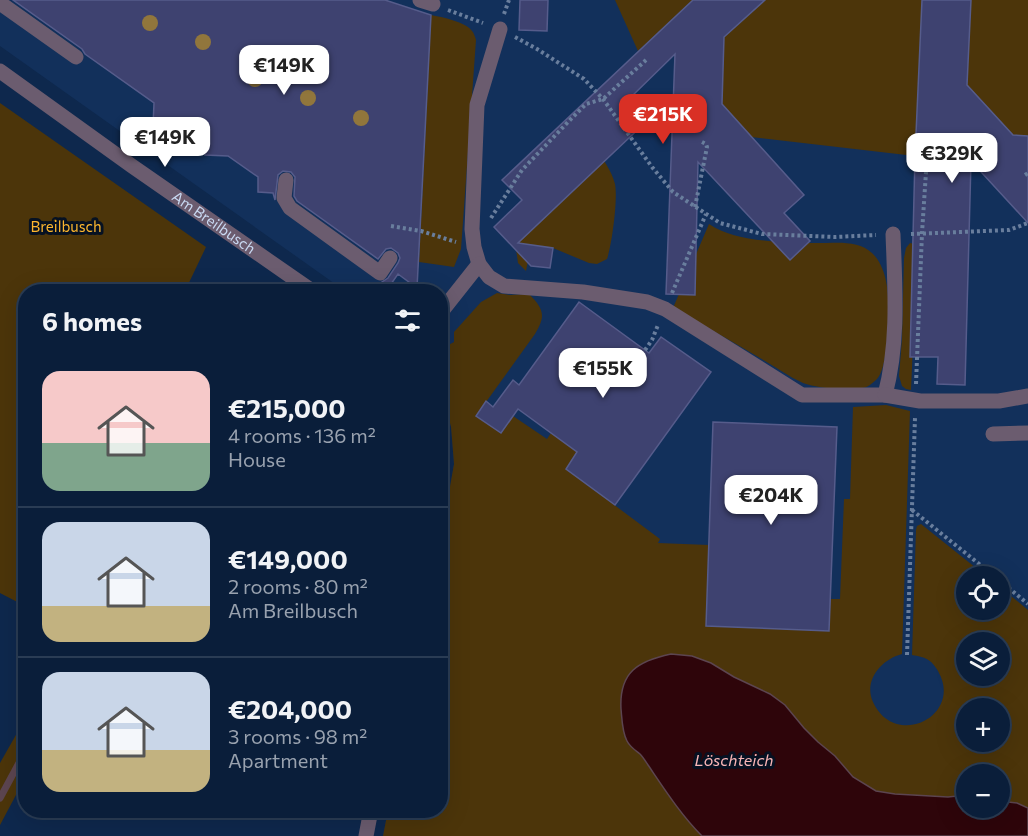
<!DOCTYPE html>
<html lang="en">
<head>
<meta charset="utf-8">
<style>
  :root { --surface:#0a1e3a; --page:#132742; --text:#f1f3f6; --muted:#99a2af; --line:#2a3c54; --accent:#d93025 }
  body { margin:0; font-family:Commissioner,sans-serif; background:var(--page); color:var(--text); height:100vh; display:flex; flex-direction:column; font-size:22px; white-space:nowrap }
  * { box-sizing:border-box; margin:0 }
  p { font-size:20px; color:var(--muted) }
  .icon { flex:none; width:33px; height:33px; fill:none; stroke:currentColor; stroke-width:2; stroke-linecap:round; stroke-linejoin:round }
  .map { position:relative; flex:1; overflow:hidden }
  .sheet { position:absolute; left:18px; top:284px; width:430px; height:534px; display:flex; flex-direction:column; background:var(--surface); border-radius:24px; box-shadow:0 6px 24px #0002,0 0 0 2px var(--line) }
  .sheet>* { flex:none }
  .controls { position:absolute; left:956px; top:566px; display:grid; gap:12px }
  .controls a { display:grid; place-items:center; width:54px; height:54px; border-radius:50%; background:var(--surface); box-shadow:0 6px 24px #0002,0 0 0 2px var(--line); font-size:30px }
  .price { position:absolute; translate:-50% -51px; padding:0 14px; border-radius:12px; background:#fff; color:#222; font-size:20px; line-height:39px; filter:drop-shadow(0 2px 3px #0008) }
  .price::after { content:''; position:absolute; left:50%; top:36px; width:18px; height:14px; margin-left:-9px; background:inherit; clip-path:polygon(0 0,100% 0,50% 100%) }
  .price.on { background:var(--accent); color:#fff }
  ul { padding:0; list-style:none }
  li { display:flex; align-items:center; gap:18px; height:150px; padding:0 24px }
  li+li { border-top:2px solid var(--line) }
  li span { display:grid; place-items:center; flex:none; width:168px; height:120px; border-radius:18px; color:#555 }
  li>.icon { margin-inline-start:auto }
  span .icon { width:72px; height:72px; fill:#fffc; stroke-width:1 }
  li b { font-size:26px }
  h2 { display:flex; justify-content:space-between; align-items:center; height:72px; padding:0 24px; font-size:26px }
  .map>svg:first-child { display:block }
  .built { fill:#12305b; fill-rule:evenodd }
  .green { fill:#4c350a; fill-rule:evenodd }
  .water { fill:#2e050a; stroke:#5c4550; stroke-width:1.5 }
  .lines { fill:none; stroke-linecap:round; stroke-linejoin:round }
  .stream { stroke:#5c4550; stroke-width:7 }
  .building { fill:#3e4270; stroke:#565c8b; stroke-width:1.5 }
  .path { stroke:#697e9d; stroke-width:4; stroke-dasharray:3 3; stroke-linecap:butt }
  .minor { stroke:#6b5c6f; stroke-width:15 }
  .tree { fill:#91763c }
  .labels { text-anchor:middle; stroke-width:6; stroke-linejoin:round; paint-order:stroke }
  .street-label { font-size:15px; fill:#c9d9f2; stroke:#061122 }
  .park-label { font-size:15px; fill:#fdb62e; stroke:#061122 }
  .water-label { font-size:16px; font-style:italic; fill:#f9b5b6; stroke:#061122 }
</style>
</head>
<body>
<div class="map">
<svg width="1028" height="836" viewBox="0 0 1028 836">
  <rect width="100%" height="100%" fill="#0e284d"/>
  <!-- built -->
  <path class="built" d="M0 0H1028V836H383L388 810H441V537L454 464 451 427 445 403 441 392V291H345L0 46ZM966 576H999V609H966ZM966 642H999V675H966ZM966 708H999V741H966ZM966 774H999V807H966Z"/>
  <!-- green -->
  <g class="green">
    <polygon points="615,0 693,0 638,51"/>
    <polygon points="765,0 922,0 915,156 751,137 722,104 724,37"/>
    <polygon points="971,0 1028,0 1028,136 1013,135 967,85"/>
    <path d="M431 15C442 17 466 22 472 31 474 33 475 37 476 40L461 249 454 267 419 262Z"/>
    <polygon points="0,103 206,247 185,291 26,291 25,606 0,593"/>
    <path d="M595 147C602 158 612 171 615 184 618 198 612 245 607 259L597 264 589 263 553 248 531 245 526 271 518 263 515 242 502 223 509 213 530 210Z"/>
    <path d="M709 224C735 242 780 242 811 243 830 244 857 238 872 253 890 270 889 303 888 326 887 340 886 369 877 379 873 383 867 388 862 388 847 391 816 388 803 383 788 376 774 366 760 358 731 341 702 324 673 308Z"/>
    <polygon points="910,243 914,244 917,252 911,390 906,389 902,386 899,376 902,339 904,258 906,248"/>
    <path d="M497 293 510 295 529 294C544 309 546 316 535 334L476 416 501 433 513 416 547 439 551 433 577 452 566 469 660 539 658 543 709 545 706 626 829 631 830 599H840L844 499H850L853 407 886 405 910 411 902 654C882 659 863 680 873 702 895 750 964 716 938 671 931 659 925 657 912 655L916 530 917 526 921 524 986 576H966V609H999V586L1028 610V836H383L388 810H441V537L454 464 451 427 445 403 441 392V349L454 342V332L481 302ZM966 642H999V675H966ZM966 708H999V741H966ZM966 774H999V807H966Z"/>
    <polygon points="25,719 25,778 0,825 0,763"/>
  </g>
  <!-- water -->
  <path class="water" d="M671 654 692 656 711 663 734 677 770 694 785 705 804 728 818 742 835 756 853 777 876 791 895 794 948 797 966 795V807H999V801L1017 803 1028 808V836H702C681 815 665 790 648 765 646 762 643 757 640 754 635 750 630 747 627 741 622 732 622 719 621 709 619 672 638 661 671 654Z"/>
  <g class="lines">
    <!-- stream -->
    <polyline class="stream" points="0,798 26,750"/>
  </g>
  <!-- building -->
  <g class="building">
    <polygon points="13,0 385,0 431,15 417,288 398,274 389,287 382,282 388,278 398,263 400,258 398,253 391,248 386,249 378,259 297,201 294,196 295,177 291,172 283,171 278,175 275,200 273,193 258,192 258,177 228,156 205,155 206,140 190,128 153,126 154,103 85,54 82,49"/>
    <polygon points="520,0 548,0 547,31 519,30"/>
    <polygon points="693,0 765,0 724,37 722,104 804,195 784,213 810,241 790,260 698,162 695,295 666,294 675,54 630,98 649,119 518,243 553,248 550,268 531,266 494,227 522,200 502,180"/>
    <polygon points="922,0 971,0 967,85 1013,135 1028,136 1028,223 971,161 965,385 937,384 938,357 910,357 915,156"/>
    <polygon points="579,302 649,353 661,337 711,372 615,505 566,469 577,452 518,409 501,433 476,416 486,401 493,407 513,380 519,385"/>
    <polygon points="713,422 837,427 829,631 706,626"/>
  </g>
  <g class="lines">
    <!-- path -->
    <g class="path">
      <polyline points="448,10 483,23"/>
      <polyline points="504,14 509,0"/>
      <polyline points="515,37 537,49 584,79 603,99 652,167 673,192 720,223 762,234 835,237 876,235"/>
      <polyline points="1025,175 1028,173"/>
      <polyline points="695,207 707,147 706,144 702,142"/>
      <polyline points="491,218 522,170 570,120 586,104 603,99 646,60"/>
      <polyline points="391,226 421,231 456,242"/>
      <polyline points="911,234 1009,230 1028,223"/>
      <polyline points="672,293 706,214"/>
      <polyline points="645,350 652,340 658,325"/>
      <polyline points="916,384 922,233 927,157"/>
      <polyline points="912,510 994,576"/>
      <polyline points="999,580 1028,604"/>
      <polyline points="907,655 915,418"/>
    </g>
    <!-- minor -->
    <g class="minor">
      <polyline points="420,0 433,4"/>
      <polyline points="0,3 76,57"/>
      <path d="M500 29 477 105 472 229 474 247 479 264 489 277 504 286 583 292 647 302 665 309 802 395H885C899 342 895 288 893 234"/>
      <path id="s1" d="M0 71 132 166 312 291"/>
      <polyline points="286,180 284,198 290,208 380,273 390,258"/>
      <polyline points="441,312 479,264"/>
      <polyline points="885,395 920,401 999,401 1028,396"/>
      <polyline points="993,434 1028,433"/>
      <polyline points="366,836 371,810"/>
    </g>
  </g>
  <!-- trees -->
  <g class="tree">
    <circle cx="150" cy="23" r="8"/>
    <circle cx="203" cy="42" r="8"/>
    <circle cx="255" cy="79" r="8"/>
    <circle cx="308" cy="98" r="8"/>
    <circle cx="361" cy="118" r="8"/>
  </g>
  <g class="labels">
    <!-- street labels -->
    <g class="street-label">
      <text dy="5" stroke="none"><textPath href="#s1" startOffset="262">Am Breilbusch</textPath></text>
    </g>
    <!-- park labels -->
    <g class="park-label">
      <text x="66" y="232">Breilbusch</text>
    </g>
    <!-- water labels -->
    <g class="water-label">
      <text x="734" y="766">Löschteich</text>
    </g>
  </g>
</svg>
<div class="controls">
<a><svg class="icon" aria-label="locate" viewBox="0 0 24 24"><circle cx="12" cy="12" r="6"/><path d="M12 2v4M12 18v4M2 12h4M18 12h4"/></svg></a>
<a><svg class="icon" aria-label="layers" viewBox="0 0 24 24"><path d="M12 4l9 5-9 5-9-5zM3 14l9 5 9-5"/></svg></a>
<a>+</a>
<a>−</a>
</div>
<b class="price" style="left:284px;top:96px">€149K</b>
<b class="price on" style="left:663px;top:145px">€215K</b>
<b class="price" style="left:165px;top:168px">€149K</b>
<b class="price" style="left:952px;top:184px">€329K</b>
<b class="price" style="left:603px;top:399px">€155K</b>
<b class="price" style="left:771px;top:526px">€204K</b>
<section class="sheet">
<h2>6 homes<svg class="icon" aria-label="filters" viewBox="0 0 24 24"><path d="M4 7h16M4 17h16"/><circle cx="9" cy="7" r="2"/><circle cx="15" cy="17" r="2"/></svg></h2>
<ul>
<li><span style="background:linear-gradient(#f6c9c9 60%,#7fa58c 0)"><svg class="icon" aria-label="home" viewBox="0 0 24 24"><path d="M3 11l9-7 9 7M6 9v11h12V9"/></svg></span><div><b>€215,000</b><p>4 rooms · 136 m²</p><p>House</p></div></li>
<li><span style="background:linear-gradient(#c9d6e8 70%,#c2b280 0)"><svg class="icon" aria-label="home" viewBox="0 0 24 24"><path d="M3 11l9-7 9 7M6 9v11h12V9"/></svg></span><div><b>€149,000</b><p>2 rooms · 80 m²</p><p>Am Breilbusch</p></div></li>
<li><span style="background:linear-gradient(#c9d6e8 65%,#c2b280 0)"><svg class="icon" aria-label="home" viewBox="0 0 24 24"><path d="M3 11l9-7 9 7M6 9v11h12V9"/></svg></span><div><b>€204,000</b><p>3 rooms · 98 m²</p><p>Apartment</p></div></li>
</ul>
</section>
</div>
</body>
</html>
